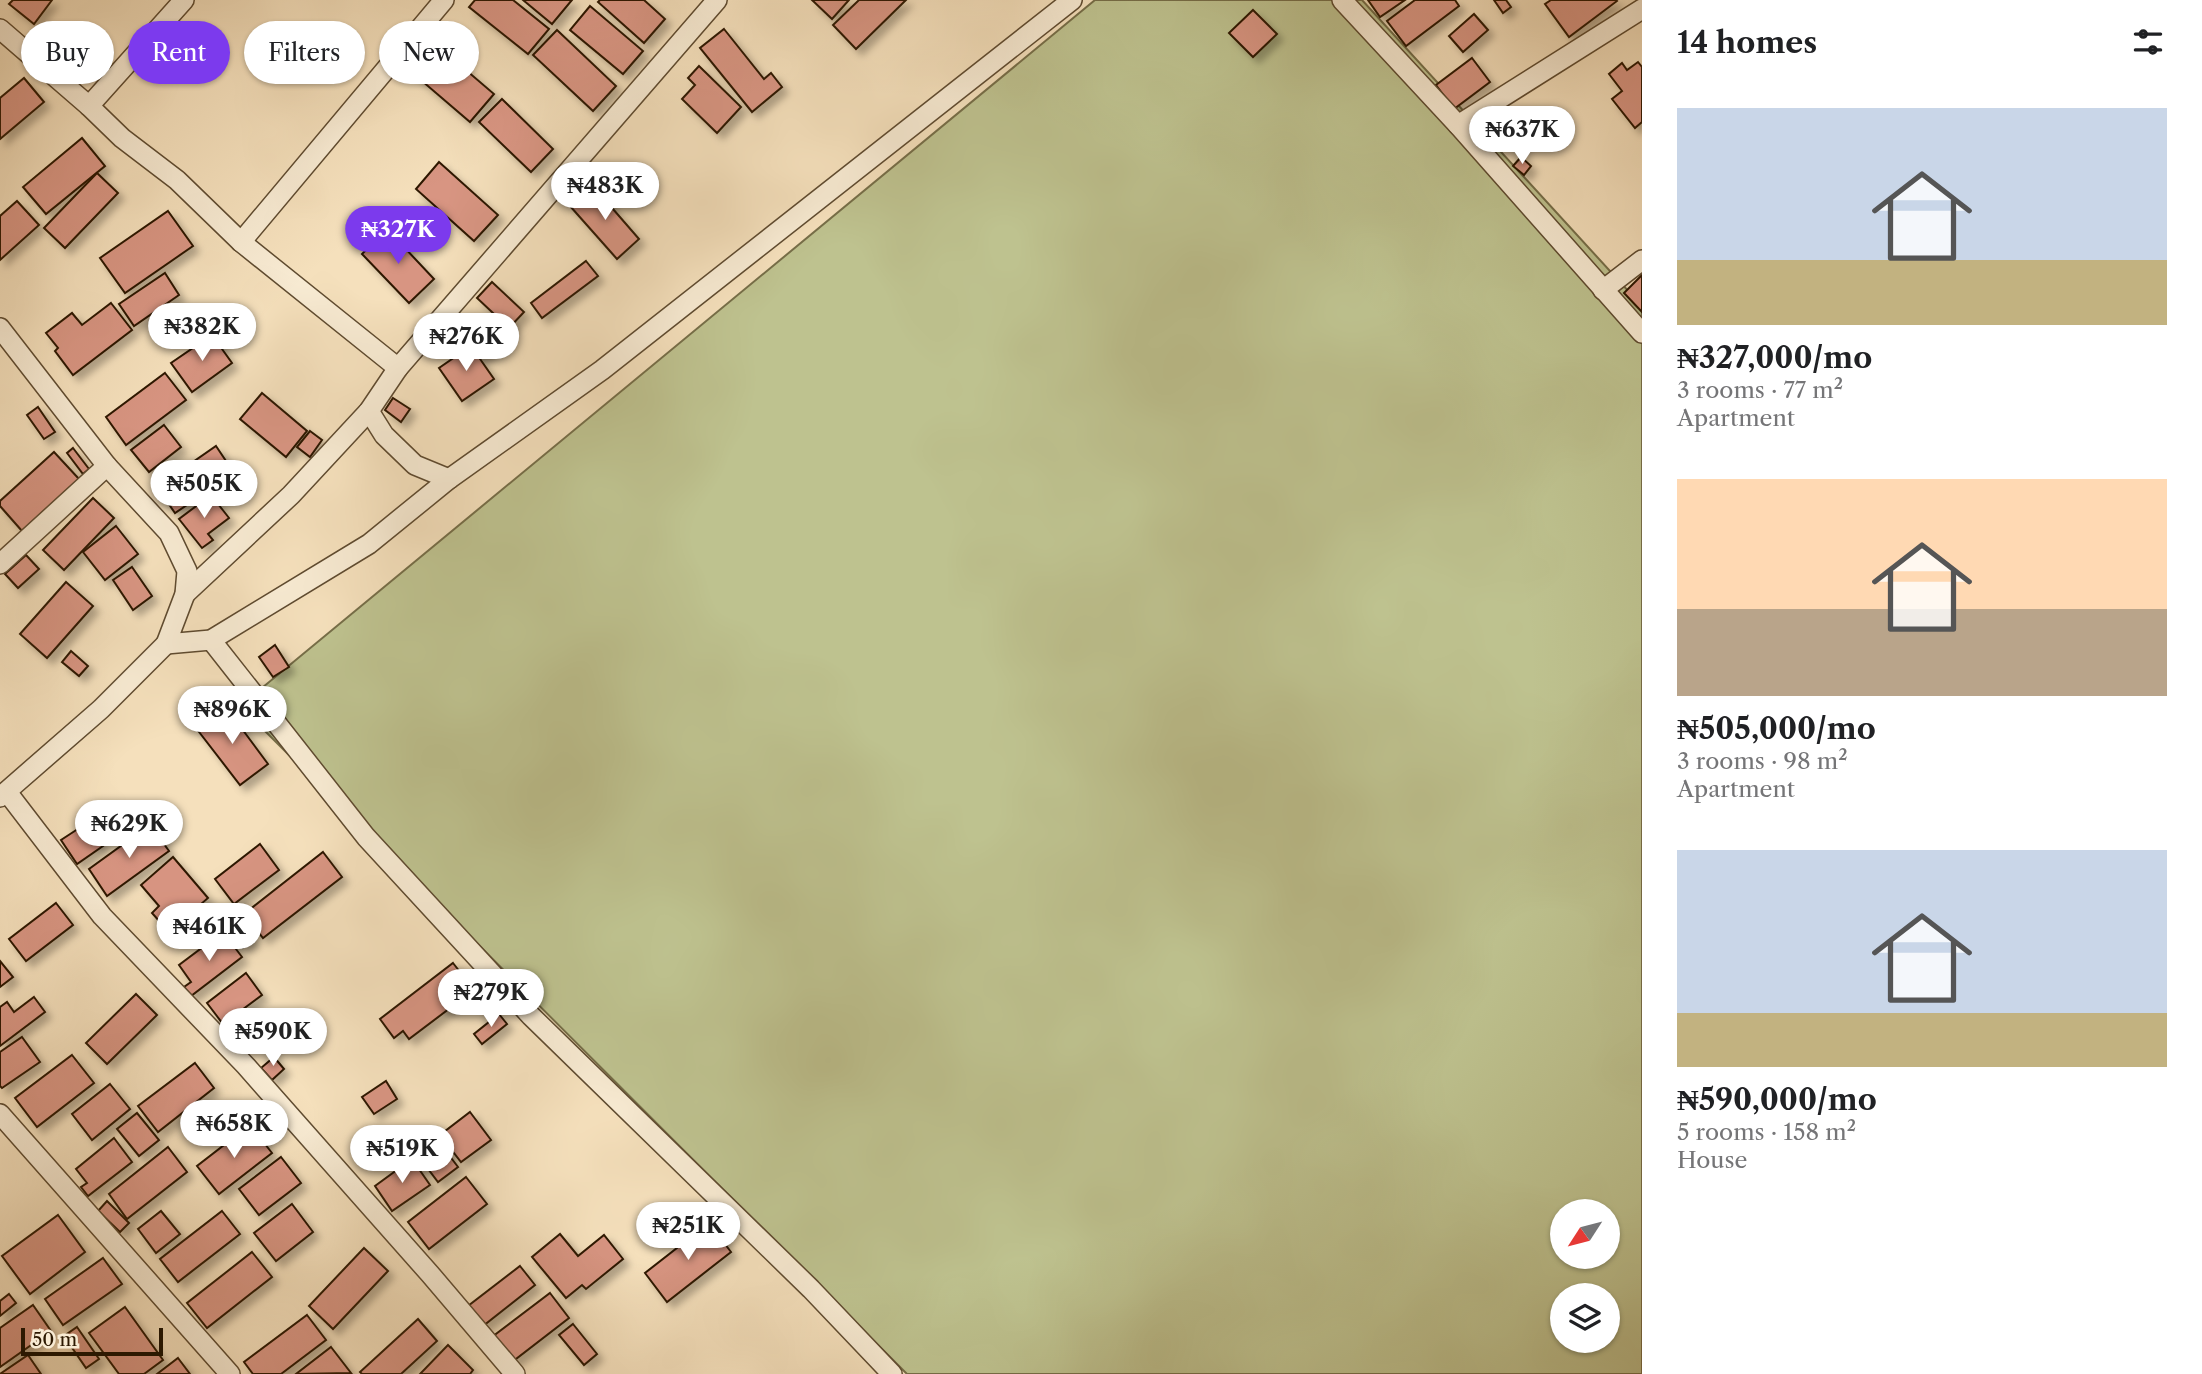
<!DOCTYPE html>
<html lang="en">
<head>
<meta charset="utf-8">
<style>
  :root { --surface:#fff; --page:#f6f6f6; --text:#202124; --muted:#757577; --accent:#7c3aed }
  body { margin:0; font-family:"Libre Caslon Text",serif; background:var(--page); color:var(--text); height:100vh; display:flex; flex-direction:column; font-size:26px; white-space:nowrap }
  * { box-sizing:border-box; margin:0 }
  p { font-size:23px; color:var(--muted) }
  .icon { flex:none; width:38px; height:38px; fill:none; stroke:currentColor; stroke-width:2; stroke-linecap:round; stroke-linejoin:round }
  .map { position:relative; flex:1; overflow:hidden }
  .side { display:flex; flex-direction:column; background:var(--surface); width:560px }
  .side>* { flex:none }
  .top-card { position:absolute; left:21px; top:21px; width:665px; height:63px; display:flex; gap:14px }
  .needle { width:46px; rotate:234deg }
  .fabs { position:absolute; left:1550px; top:1199px; display:grid; gap:14px }
  .fabs a { display:grid; place-items:center; width:70px; height:70px; border-radius:50%; background:var(--surface); box-shadow:0 2px 5px #0004; font-size:35px }
  .scale { position:absolute; left:21px; bottom:18px; width:142px; box-sizing:border-box; padding-left:7px; border:4px solid #2d1901; border-top:0; font-size:19px; line-height:24px; white-space:nowrap; color:#2d1901; -webkit-text-stroke:5px #f8ebd3; paint-order:stroke }
  .price { position:absolute; translate:-50% -60px; padding:0 16px; border-radius:24px; background:#fff; color:#222; font-size:23px; line-height:46px; filter:drop-shadow(0 2px 4px #0008) }
  .price::after { content:''; position:absolute; left:50%; top:42px; width:21px; height:16px; margin-left:-10px; background:inherit; clip-path:polygon(0 0,100% 0,50% 100%) }
  .price.selected { background:var(--accent); color:#fff }
  ul { padding:0; list-style:none }
  li { display:grid; align-content:center; gap:14px; height:371px; padding:0 35px }
  li span { display:grid; place-items:center; height:217px; border-radius:0px; color:#555 }
  li>.icon { margin-inline-start:auto }
  span .icon { width:126px; height:126px; fill:#fffc; stroke-width:1 }
  li b { font-size:30px }
  h2 { display:flex; justify-content:space-between; align-items:center; height:84px; padding:0 35px; font-size:30px }
  .tag { padding:0 24px; border-radius:32px; background:var(--surface); box-shadow:0 2px 5px #0004; font-size:24px; line-height:63px }
  .tag.selected { background:var(--accent); color:#fff }
  main { display:flex; flex:1; min-height:0 }
  .map>svg:first-child { display:block }
  .green { fill:#bec28f; stroke:#766e48; stroke-width:2; fill-rule:evenodd }
  .building { fill:#d89582; stroke:#2d1901; stroke-width:2; filter:url(#shadow) }
  .lines { fill:none; stroke-linecap:round; stroke-linejoin:round }
  .street-casing { stroke:#5f4b30; stroke-width:22 }
  .street { stroke:#f8ebd3; stroke-width:19 }
</style>
</head>
<body>
<main>
<div class="map">
<svg width="1642" height="1374" viewBox="0 0 1642 1374">
  <defs>
    <filter id="shadow"><feDropShadow dx="6" dy="6" stdDeviation="3.5" flood-color="#0004"/></filter>
  </defs>
  <rect width="100%" height="100%" fill="#f5e0bc"/>
  <filter id="stains"><feTurbulence type="fractalNoise" baseFrequency=".00286" numOctaves="4"/><feColorMatrix values="0 0 0 0 .2 0 0 0 0 .09 0 0 0 0 .02 0 0 0 .5 -.17"/></filter>
  <radialGradient id="worn" r=".72"><stop offset=".6" stop-color="#630" stop-opacity="0"/><stop offset="1" stop-color="#630" stop-opacity=".3"/></radialGradient>
  <!-- green -->
  <path class="green" d="M1095 0H1362L1642 306V1374H907L240 706ZM1563 1211H1608V1256H1563ZM1563 1295H1608V1340H1563Z"/>
  <!-- building -->
  <g class="building">
    <polygon points="13,0 52,0 34,24 9,4"/>
    <polygon points="475,0 513,0 549,29 528,54 469,7"/>
    <polygon points="523,0 572,0 552,24"/>
    <polygon points="600,0 644,0 665,19 644,43 598,2"/>
    <polygon points="812,0 849,0 832,19"/>
    <polygon points="859,0 906,0 856,49 833,25"/>
    <polygon points="1368,0 1405,0 1380,17"/>
    <polygon points="1415,0 1455,0 1459,6 1406,46 1387,21"/>
    <polygon points="1494,0 1506,0 1511,7 1503,13"/>
    <polygon points="1551,0 1616,0 1617,1 1569,37 1545,4"/>
    <polygon points="590,6 643,51 623,74 570,30"/>
    <polygon points="1253,10 1277,34 1253,57 1229,33"/>
    <polygon points="1474,14 1488,30 1463,52 1449,36"/>
    <polygon points="724,29 764,79 771,73 782,87 752,112 700,48"/>
    <polygon points="557,30 616,86 593,111 533,55"/>
    <polygon points="439,47 494,94 470,122 415,75"/>
    <polygon points="1472,58 1490,82 1454,109 1436,85"/>
    <polygon points="1638,62 1642,67 1642,122 1635,128 1612,99 1622,91 1609,74 1622,63 1627,70"/>
    <polygon points="699,66 741,107 717,133 682,99 695,85 688,78"/>
    <polygon points="24,78 44,102 0,139 0,98"/>
    <polygon points="502,99 553,149 531,172 479,122"/>
    <polygon points="82,138 105,166 46,214 23,187"/>
    <polygon points="1521,157 1531,166 1524,175 1513,166"/>
    <polygon points="439,162 498,215 474,241 416,189"/>
    <polygon points="97,173 118,193 65,248 44,228"/>
    <polygon points="593,186 639,239 617,259 570,206"/>
    <polygon points="17,201 39,225 0,260 0,216"/>
    <polygon points="168,211 193,246 125,293 100,258"/>
    <polygon points="387,229 434,279 409,303 362,254"/>
    <polygon points="586,261 598,276 542,318 531,303"/>
    <polygon points="165,273 179,295 134,326 119,304"/>
    <polygon points="1642,275 1642,312 1624,293"/>
    <polygon points="492,282 524,312 509,328 477,298"/>
    <polygon points="111,303 132,330 73,375 55,351 58,348 46,333 72,313 82,325"/>
    <polygon points="488,323 503,340 483,357 468,340"/>
    <polygon points="212,335 232,363 192,392 171,363"/>
    <polygon points="471,346 494,379 462,401 439,368"/>
    <polygon points="165,373 186,400 126,445 106,417"/>
    <polygon points="262,393 307,431 286,457 240,419"/>
    <polygon points="393,398 410,409 401,422 385,410"/>
    <polygon points="38,407 55,432 44,439 27,415"/>
    <polygon points="164,425 181,447 149,472 131,450"/>
    <polygon points="310,431 322,440 310,457 297,447"/>
    <polygon points="216,446 234,473 175,513 157,487"/>
    <polygon points="73,448 89,469 83,474 67,453"/>
    <polygon points="54,452 79,479 22,531 0,506 0,501"/>
    <polygon points="211,495 229,518 208,534 213,540 202,548 179,519"/>
    <polygon points="93,498 114,518 64,570 43,550"/>
    <polygon points="116,526 138,554 105,580 83,552"/>
    <polygon points="26,555 39,569 18,588 5,574"/>
    <polygon points="132,567 152,596 133,610 113,580"/>
    <polygon points="66,582 93,606 47,658 20,634"/>
    <polygon points="275,645 289,667 273,677 259,657"/>
    <polygon points="71,651 88,666 79,676 62,662"/>
    <polygon points="225,706 268,764 240,785 196,728"/>
    <polygon points="87,823 103,846 77,864 61,840"/>
    <polygon points="150,825 169,851 107,896 89,869"/>
    <polygon points="260,844 279,870 234,904 215,879"/>
    <polygon points="323,852 342,877 263,938 244,914"/>
    <polygon points="173,857 208,898 169,932 152,913 159,906 141,885"/>
    <polygon points="56,903 73,925 26,961 9,939"/>
    <polygon points="223,932 242,957 191,996 184,987 191,982 179,965"/>
    <polygon points="247,932 254,940 243,948 237,941"/>
    <polygon points="0,961 13,977 0,987"/>
    <polygon points="453,963 474,990 409,1039 403,1031 394,1038 380,1019"/>
    <polygon points="246,973 262,995 223,1024 207,1003"/>
    <polygon points="136,994 157,1015 107,1064 86,1043"/>
    <polygon points="34,997 45,1012 0,1046 0,1007 7,1002 14,1012"/>
    <polygon points="499,1014 507,1024 482,1044 474,1034"/>
    <polygon points="22,1037 40,1062 2,1088 0,1086 0,1052"/>
    <polygon points="72,1055 94,1083 37,1127 15,1098"/>
    <polygon points="274,1057 284,1069 272,1080 261,1068"/>
    <polygon points="195,1063 214,1088 158,1132 138,1106"/>
    <polygon points="386,1081 397,1099 374,1114 362,1097"/>
    <polygon points="110,1084 130,1109 92,1140 72,1114"/>
    <polygon points="470,1112 491,1140 461,1162 440,1135"/>
    <polygon points="137,1113 159,1140 139,1156 117,1129"/>
    <polygon points="250,1125 272,1153 219,1194 197,1166"/>
    <polygon points="114,1138 132,1162 88,1196 81,1187 87,1183 76,1169"/>
    <polygon points="436,1138 458,1167 438,1182 416,1153"/>
    <polygon points="168,1147 187,1172 127,1219 109,1194"/>
    <polygon points="281,1157 301,1183 259,1215 239,1189"/>
    <polygon points="412,1159 430,1185 392,1211 375,1186"/>
    <polygon points="466,1177 487,1204 429,1249 408,1222"/>
    <polygon points="107,1201 129,1223 120,1232 98,1211"/>
    <polygon points="292,1204 313,1232 276,1261 254,1233"/>
    <polygon points="161,1211 180,1234 156,1253 138,1229"/>
    <polygon points="222,1211 240,1234 178,1282 160,1259"/>
    <polygon points="58,1215 85,1252 30,1294 2,1256"/>
    <polygon points="709,1223 731,1252 667,1302 645,1273"/>
    <polygon points="560,1234 578,1256 604,1235 623,1259 586,1289 582,1285 566,1298 532,1257"/>
    <polygon points="364,1248 388,1271 333,1329 309,1306"/>
    <polygon points="252,1252 272,1277 207,1328 187,1303"/>
    <polygon points="103,1258 122,1284 63,1325 45,1299"/>
    <polygon points="520,1266 535,1285 483,1326 468,1306"/>
    <polygon points="550,1293 569,1318 512,1362 492,1337"/>
    <polygon points="9,1294 16,1303 0,1316 0,1301"/>
    <polygon points="33,1305 51,1331 0,1367 0,1328"/>
    <polygon points="125,1307 163,1360 144,1374 119,1374 89,1333"/>
    <polygon points="307,1315 326,1340 281,1374 253,1374 244,1362"/>
    <polygon points="418,1319 437,1341 401,1374 362,1374 360,1372"/>
    <polygon points="573,1324 597,1354 584,1365 559,1335"/>
    <polygon points="77,1327 99,1359 86,1368 64,1336"/>
    <polygon points="448,1345 473,1370 470,1374 420,1374"/>
    <polygon points="331,1347 351,1373 296,1374"/>
    <polygon points="28,1355 41,1374 0,1374"/>
    <polygon points="178,1358 190,1374 157,1374"/>
  </g>
  <g class="lines">
    <!-- street casing -->
    <g class="street-casing">
      <g id="street">
        <polyline points="1342,0 1458,125 1642,333"/>
        <polyline points="0,29 89,106 122,138 177,180 241,242 398,368"/>
        <polyline points="89,106 184,0"/>
        <polyline points="1458,125 1642,9"/>
        <polyline points="241,242 444,0"/>
        <polyline points="1603,290 1642,260"/>
        <polyline points="0,328 107,466 169,533 187,571 185,594 166,644 211,640 369,544 449,479 602,370 1072,0"/>
        <polyline points="369,411 384,435 415,465 449,479"/>
        <polyline points="0,564 107,466"/>
        <polyline points="185,594 291,495 369,411 398,368 717,0"/>
        <polyline points="211,640 366,837 531,1016 811,1289 892,1374"/>
        <polyline points="7,792 102,916 246,1066 430,1274 515,1374"/>
        <polyline points="0,797 101,709 166,644"/>
        <polyline points="0,1114 230,1374"/>
      </g>
    </g>
    <!-- street -->
    <use href="#street" class="street"/>
  </g>
  <rect width="100%" height="100%" filter="url(#stains)"/>
  <rect width="100%" height="100%" fill="url(#worn)"/>
</svg>
<div class="fabs">
<a><svg class="needle" viewBox="-14 -14 28 28"><path d="M0-13l5 13h-10z" fill="#e53935"/><path d="M0 13l5-13h-10z" fill="#757577"/></svg></a>
<a><svg class="icon" aria-label="layers" viewBox="0 0 24 24"><path d="M12 4l9 5-9 5-9-5zM3 14l9 5 9-5"/></svg></a>
</div>
<div class="scale">50 m</div>
<b class="price" style="left:1522px;top:166px">₦637K</b>
<b class="price" style="left:605px;top:222px">₦483K</b>
<b class="price selected" style="left:398px;top:266px">₦327K</b>
<b class="price" style="left:202px;top:363px">₦382K</b>
<b class="price" style="left:466px;top:373px">₦276K</b>
<b class="price" style="left:204px;top:520px">₦505K</b>
<b class="price" style="left:232px;top:746px">₦896K</b>
<b class="price" style="left:129px;top:860px">₦629K</b>
<b class="price" style="left:209px;top:963px">₦461K</b>
<b class="price" style="left:491px;top:1029px">₦279K</b>
<b class="price" style="left:273px;top:1068px">₦590K</b>
<b class="price" style="left:234px;top:1160px">₦658K</b>
<b class="price" style="left:402px;top:1185px">₦519K</b>
<b class="price" style="left:688px;top:1262px">₦251K</b>
<div class="top-card">
<a class="tag">Buy</a>
<a class="tag selected">Rent</a>
<a class="tag">Filters</a>
<a class="tag">New</a>
</div>
</div>
<section class="side">
<h2>14 homes<svg class="icon" aria-label="filters" viewBox="0 0 24 24"><path d="M4 7h16M4 17h16"/><circle cx="9" cy="7" r="2"/><circle cx="15" cy="17" r="2"/></svg></h2>
<ul>
<li><span style="background:linear-gradient(#c9d6e8 70%,#c2b280 0)"><svg class="icon" aria-label="home" viewBox="0 0 24 24"><path d="M3 11l9-7 9 7M6 9v11h12V9"/></svg></span><div><b>₦327,000/mo</b><p>3 rooms · 77 m²</p><p>Apartment</p></div></li>
<li><span style="background:linear-gradient(#ffd9b3 60%,#b9a48a 0)"><svg class="icon" aria-label="home" viewBox="0 0 24 24"><path d="M3 11l9-7 9 7M6 9v11h12V9"/></svg></span><div><b>₦505,000/mo</b><p>3 rooms · 98 m²</p><p>Apartment</p></div></li>
<li><span style="background:linear-gradient(#c9d6e8 75%,#c2b280 0)"><svg class="icon" aria-label="home" viewBox="0 0 24 24"><path d="M3 11l9-7 9 7M6 9v11h12V9"/></svg></span><div><b>₦590,000/mo</b><p>5 rooms · 158 m²</p><p>House</p></div></li>
</ul>
</section>
</main>
</body>
</html>
